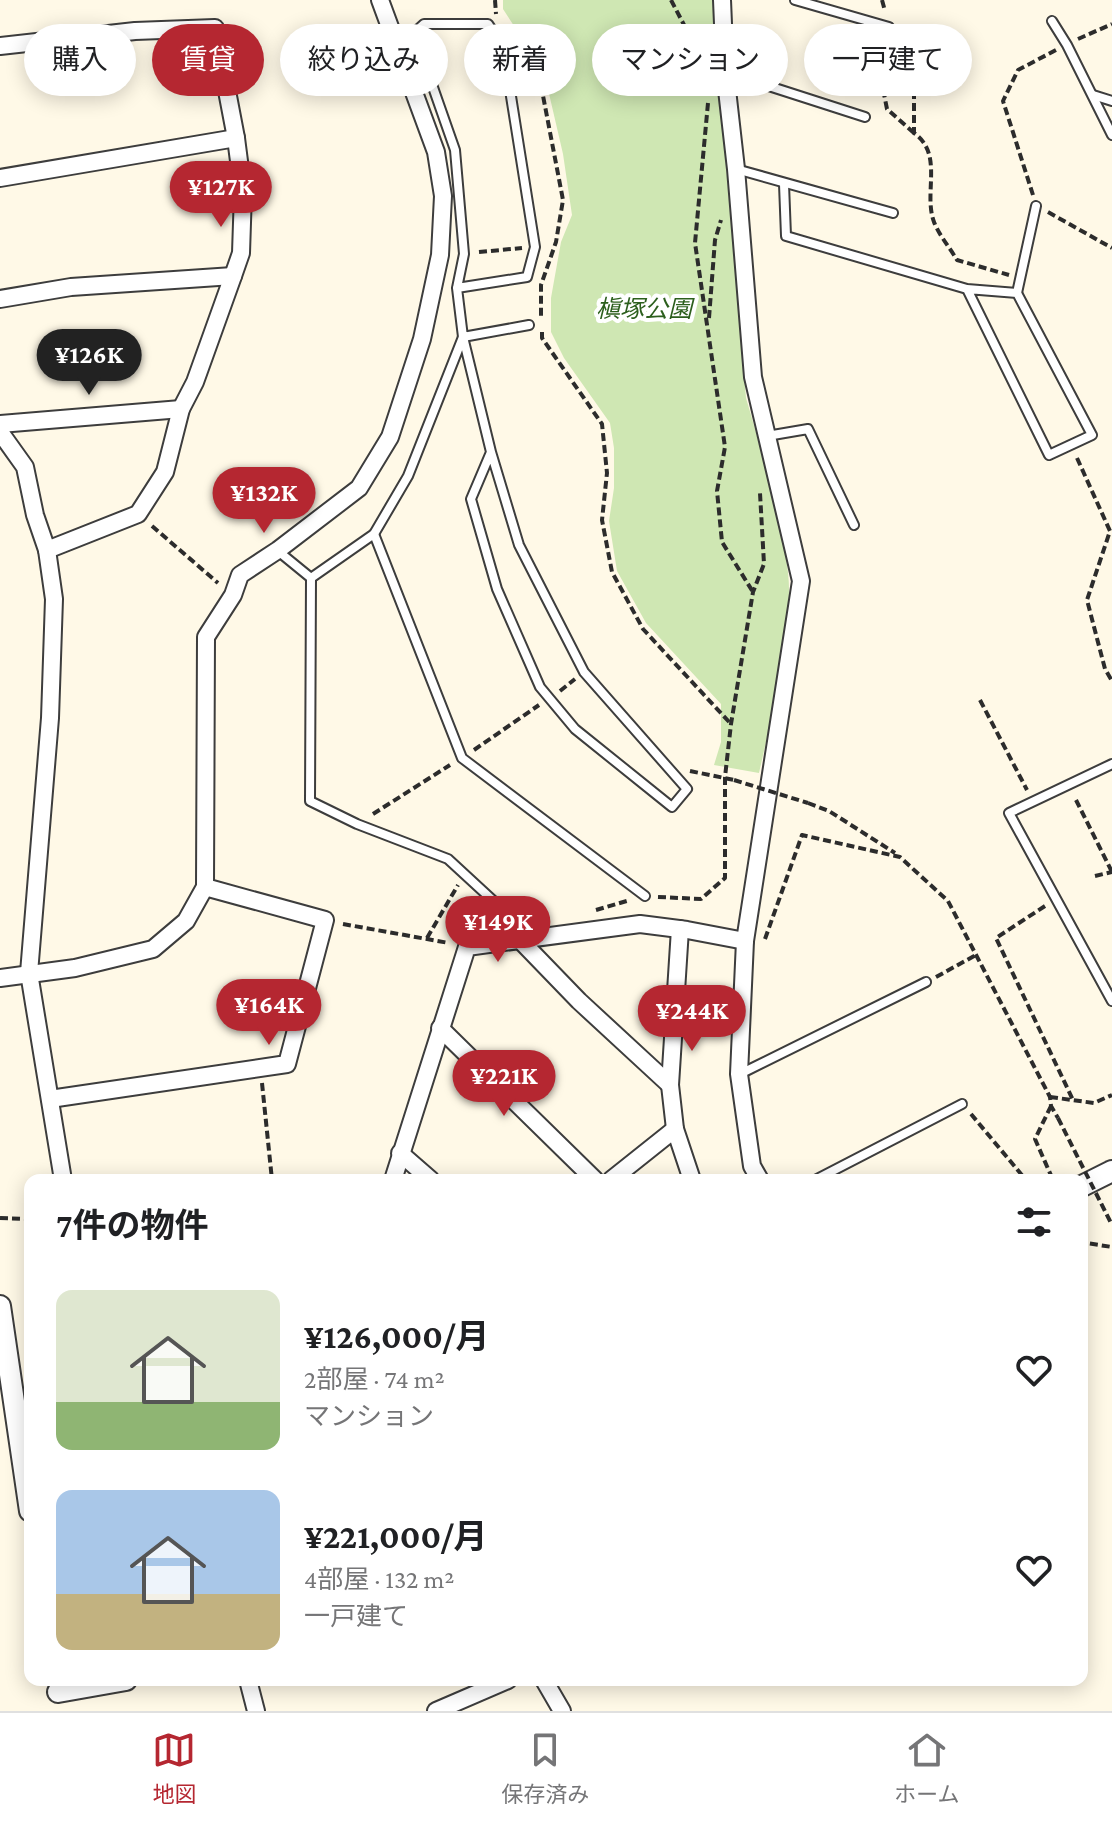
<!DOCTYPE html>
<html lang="ja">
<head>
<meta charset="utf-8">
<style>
  :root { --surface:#fff; --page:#f2f2f2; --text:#202124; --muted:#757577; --line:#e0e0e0; --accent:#b52731 }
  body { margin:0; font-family:"Crimson Pro","Noto Sans JP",serif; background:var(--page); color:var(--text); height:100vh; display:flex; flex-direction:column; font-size:30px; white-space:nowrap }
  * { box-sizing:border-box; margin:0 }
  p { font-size:26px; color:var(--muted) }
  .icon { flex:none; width:44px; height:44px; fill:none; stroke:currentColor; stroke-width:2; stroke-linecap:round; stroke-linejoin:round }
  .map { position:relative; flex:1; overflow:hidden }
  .sheet { position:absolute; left:24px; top:1174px; width:1064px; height:512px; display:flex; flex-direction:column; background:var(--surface); border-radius:16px; box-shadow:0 4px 20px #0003 }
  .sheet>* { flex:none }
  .hud { position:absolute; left:24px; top:24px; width:1064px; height:72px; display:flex; gap:16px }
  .price { position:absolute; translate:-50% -68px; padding:0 18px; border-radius:28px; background:var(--accent); color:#fff; font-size:26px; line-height:52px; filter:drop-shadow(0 2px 4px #0008) }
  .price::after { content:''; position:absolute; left:50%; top:48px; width:24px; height:18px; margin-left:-12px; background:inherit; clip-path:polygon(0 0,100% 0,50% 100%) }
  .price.on { background:#222; color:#fff }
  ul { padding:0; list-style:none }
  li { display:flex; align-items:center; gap:24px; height:200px; padding:0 32px }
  li span { display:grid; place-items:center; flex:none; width:224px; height:160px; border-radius:16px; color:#555 }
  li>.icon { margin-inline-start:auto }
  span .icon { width:96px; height:96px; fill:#fffc; stroke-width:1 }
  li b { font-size:34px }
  h2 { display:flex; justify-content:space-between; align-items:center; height:96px; padding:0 32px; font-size:34px }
  .chip { padding:0 28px; border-radius:36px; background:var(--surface); box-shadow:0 4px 20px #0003; font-size:28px; line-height:72px }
  .chip.on { background:var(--accent); color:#fff }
  .dock { display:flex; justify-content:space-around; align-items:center; height:112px; border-top:2px solid var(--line); background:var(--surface); font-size:22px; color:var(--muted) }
  .dock a { display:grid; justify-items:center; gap:4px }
  .dock .on { color:var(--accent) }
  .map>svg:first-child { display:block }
  .green { fill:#cfe7b3 }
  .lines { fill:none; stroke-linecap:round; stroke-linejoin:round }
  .service-casing { stroke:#3d3d3d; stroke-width:12 }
  .minor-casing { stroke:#3d3d3d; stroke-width:20 }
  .tertiary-casing { stroke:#3d3d3d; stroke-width:24 }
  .path { stroke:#2c2c2c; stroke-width:4; stroke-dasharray:8 4; stroke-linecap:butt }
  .service { stroke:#fff; stroke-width:8 }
  .minor { stroke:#fff; stroke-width:16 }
  .tertiary { stroke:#fff; stroke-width:20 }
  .path-bridge { stroke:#2c2c2c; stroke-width:4; stroke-dasharray:8 4; stroke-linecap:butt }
  .labels { text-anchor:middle; stroke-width:8; stroke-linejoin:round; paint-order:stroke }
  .park-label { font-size:24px; font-style:italic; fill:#2c5f1d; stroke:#fff }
</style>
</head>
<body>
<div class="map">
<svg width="1112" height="1711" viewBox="0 0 1112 1711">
  <rect width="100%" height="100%" fill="#fff9e7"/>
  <!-- green -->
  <path class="green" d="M503 0H715L716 48 746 398C758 438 768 477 777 517 783 544 790 569 789 596 786 656 772 715 759 773L714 765 721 742V704L646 623 617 571 609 521 614 488V448L610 423 564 358 551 332V298L554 281 561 242 572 215 563 154 544 72 503 9Z"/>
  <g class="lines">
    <!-- service casing -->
    <g class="service-casing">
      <g id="service">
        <polyline points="795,0 889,27"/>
        <polyline points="1052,21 1067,45 1112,135"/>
        <polyline points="725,72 865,117"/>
        <polyline points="1093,95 1112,101"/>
        <polyline points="736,169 893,213"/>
        <polyline points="784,184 786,236 967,289 1049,455 1092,435 1017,293 967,289"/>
        <polyline points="457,288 527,277 535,247 503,46 488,24 424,24 414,33 455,150 464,254 457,288 463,337 529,325"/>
        <polyline points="1017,293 1036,206"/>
        <polyline points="767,436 808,429 854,525"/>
        <polyline points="374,534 408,476 463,337 491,452 471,499 497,589 540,687 575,729 672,807 687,789 584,672 519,545 491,452"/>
        <polyline points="278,551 311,578 310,801 357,824 448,859 511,917"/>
        <polyline points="311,578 374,534 462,758 645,896"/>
        <polyline points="1112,764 1009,813 1112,1001"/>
        <polyline points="740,1074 926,982"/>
        <polyline points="815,1180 962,1104"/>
      </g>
    </g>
    <!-- minor casing -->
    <g class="minor-casing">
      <g id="minor">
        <polyline points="722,0 725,72 736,169 753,377 801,581 745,941 739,1074 752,1166 760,1180"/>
        <polyline points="0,46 135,31 215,28 236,138 243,192 241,253 233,276 195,382 181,409 165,472 138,514 47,550"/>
        <polyline points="0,178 236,138"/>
        <polyline points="0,299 71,287 233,276"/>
        <polyline points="0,424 181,409"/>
        <polyline points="0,432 25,467 35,515 47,550 54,599 50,718 29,973 63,1180"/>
        <polyline points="680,929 670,1085 675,1129 692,1180"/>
        <polyline points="521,941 579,1001 670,1085"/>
        <polyline points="0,978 75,968 153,949 186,921 205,887 206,637 233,595 240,575 278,550 359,488 390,437 422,339 440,255 443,196 436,152 380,0"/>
        <polyline points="440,1028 595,1180"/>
        <polyline points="50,1099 287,1064 325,920 205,887"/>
        <polyline points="400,1153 431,1180"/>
        <polyline points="393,1180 467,947 640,924 687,930 745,941"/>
        <polyline points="611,1180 675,1129"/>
        <polyline points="248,1680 256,1711"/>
        <polyline points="544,1680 562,1711"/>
        <polyline points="436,1711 508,1680"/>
      </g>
    </g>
    <!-- tertiary casing -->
    <g class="tertiary-casing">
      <g id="tertiary">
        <polyline points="1082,1186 1112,1171"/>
        <polyline points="0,1306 30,1511"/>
        <polyline points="58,1692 126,1680"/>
      </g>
    </g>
    <!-- path -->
    <g class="path">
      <polyline points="495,0 496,14"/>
      <polyline points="671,0 706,67"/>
      <polyline points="882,0 885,11"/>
      <path d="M892 39 895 58 914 77V133C944 154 923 193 934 222 939 235 950 248 957 260L1009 275"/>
      <polyline points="1078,39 1112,24"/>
      <polyline points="518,43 540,80 563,200 556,242 541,285 541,319"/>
      <polyline points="895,58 881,79 887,109 914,133"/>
      <polyline points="708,103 695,243 725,447 717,491 722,542 753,592"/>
      <polyline points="1033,195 1003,101 1018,70 1056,50"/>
      <polyline points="1048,212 1112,248"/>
      <polyline points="479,252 522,248"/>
      <polyline points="709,318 715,240 721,220"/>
      <polyline points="542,332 542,338 602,424 607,473 602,520 612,572 643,629 731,724"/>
      <polyline points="1077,458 1110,531 1087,600 1105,669 1112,681"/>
      <polyline points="152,526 218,583"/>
      <polyline points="560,691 575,679"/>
      <polyline points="980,700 1027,790"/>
      <polyline points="474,750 539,705"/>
      <polyline points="690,771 734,780"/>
      <polyline points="1076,800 1112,872"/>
      <polyline points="808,803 829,811 895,853"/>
      <polyline points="373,814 450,765"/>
      <polyline points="1095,876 1112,872"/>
      <polyline points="658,897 701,899 725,878 725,777 731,724 753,592 764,564 760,493"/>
      <polyline points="1045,906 996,938 1073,1100"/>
      <polyline points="596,910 630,900"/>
      <polyline points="343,924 449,943"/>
      <polyline points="427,938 458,885"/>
      <polyline points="765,939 802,835 900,857 948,901 1050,1097 1051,1106 1058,1118"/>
      <polyline points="936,977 976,955"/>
      <polyline points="262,1083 272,1180"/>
      <polyline points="1050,1097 1094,1103 1112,1095"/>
      <polyline points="1051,1106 1035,1139 1053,1180"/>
      <polyline points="971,1114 1026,1180"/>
      <polyline points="0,1218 30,1219"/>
      <polyline points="1082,1236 1086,1243 1112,1247"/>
    </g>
    <!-- service -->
    <use href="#service" class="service"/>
    <!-- minor -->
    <use href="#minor" class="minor"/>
    <!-- tertiary -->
    <use href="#tertiary" class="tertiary"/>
    <!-- path-bridge -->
    <g class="path-bridge">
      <polyline points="734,780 808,803"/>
      <polyline points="1058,1118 1112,1225"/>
    </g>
  </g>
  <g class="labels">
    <!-- park labels -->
    <g class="park-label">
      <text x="644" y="317">槇塚公園</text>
    </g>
  </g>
</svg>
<b class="price" style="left:221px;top:229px">¥127K</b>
<b class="price on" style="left:89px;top:397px">¥126K</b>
<b class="price" style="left:264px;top:535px">¥132K</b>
<b class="price" style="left:498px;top:964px">¥149K</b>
<b class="price" style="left:269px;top:1047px">¥164K</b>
<b class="price" style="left:692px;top:1053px">¥244K</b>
<b class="price" style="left:504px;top:1118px">¥221K</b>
<div class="hud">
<a class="chip">購入</a>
<a class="chip on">賃貸</a>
<a class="chip">絞り込み</a>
<a class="chip">新着</a>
<a class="chip">マンション</a>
<a class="chip">一戸建て</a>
</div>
<section class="sheet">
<h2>7件の物件<svg class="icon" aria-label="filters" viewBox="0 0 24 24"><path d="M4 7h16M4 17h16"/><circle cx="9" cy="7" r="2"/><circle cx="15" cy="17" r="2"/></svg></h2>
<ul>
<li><span style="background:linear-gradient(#dfe7d0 70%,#8fb573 0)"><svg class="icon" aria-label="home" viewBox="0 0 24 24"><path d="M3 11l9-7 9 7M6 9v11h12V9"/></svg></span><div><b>¥126,000/月</b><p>2部屋 · 74 m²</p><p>マンション</p></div><svg class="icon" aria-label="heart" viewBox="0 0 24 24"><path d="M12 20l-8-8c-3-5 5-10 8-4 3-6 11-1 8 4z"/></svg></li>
<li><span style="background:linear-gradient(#a9c7e8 65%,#c2b280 0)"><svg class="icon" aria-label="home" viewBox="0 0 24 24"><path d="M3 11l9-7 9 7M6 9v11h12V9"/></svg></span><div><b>¥221,000/月</b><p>4部屋 · 132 m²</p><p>一戸建て</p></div><svg class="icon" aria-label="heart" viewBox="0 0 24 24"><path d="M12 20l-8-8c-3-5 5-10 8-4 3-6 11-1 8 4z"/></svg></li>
</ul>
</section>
</div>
<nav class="dock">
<a class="on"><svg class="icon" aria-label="map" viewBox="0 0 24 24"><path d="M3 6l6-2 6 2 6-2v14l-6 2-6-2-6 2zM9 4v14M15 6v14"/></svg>地図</a>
<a><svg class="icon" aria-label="saved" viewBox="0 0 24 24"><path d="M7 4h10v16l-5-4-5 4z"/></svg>保存済み</a>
<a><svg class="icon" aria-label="home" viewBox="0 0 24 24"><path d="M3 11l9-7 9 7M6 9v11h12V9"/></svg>ホーム</a>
</nav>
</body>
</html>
